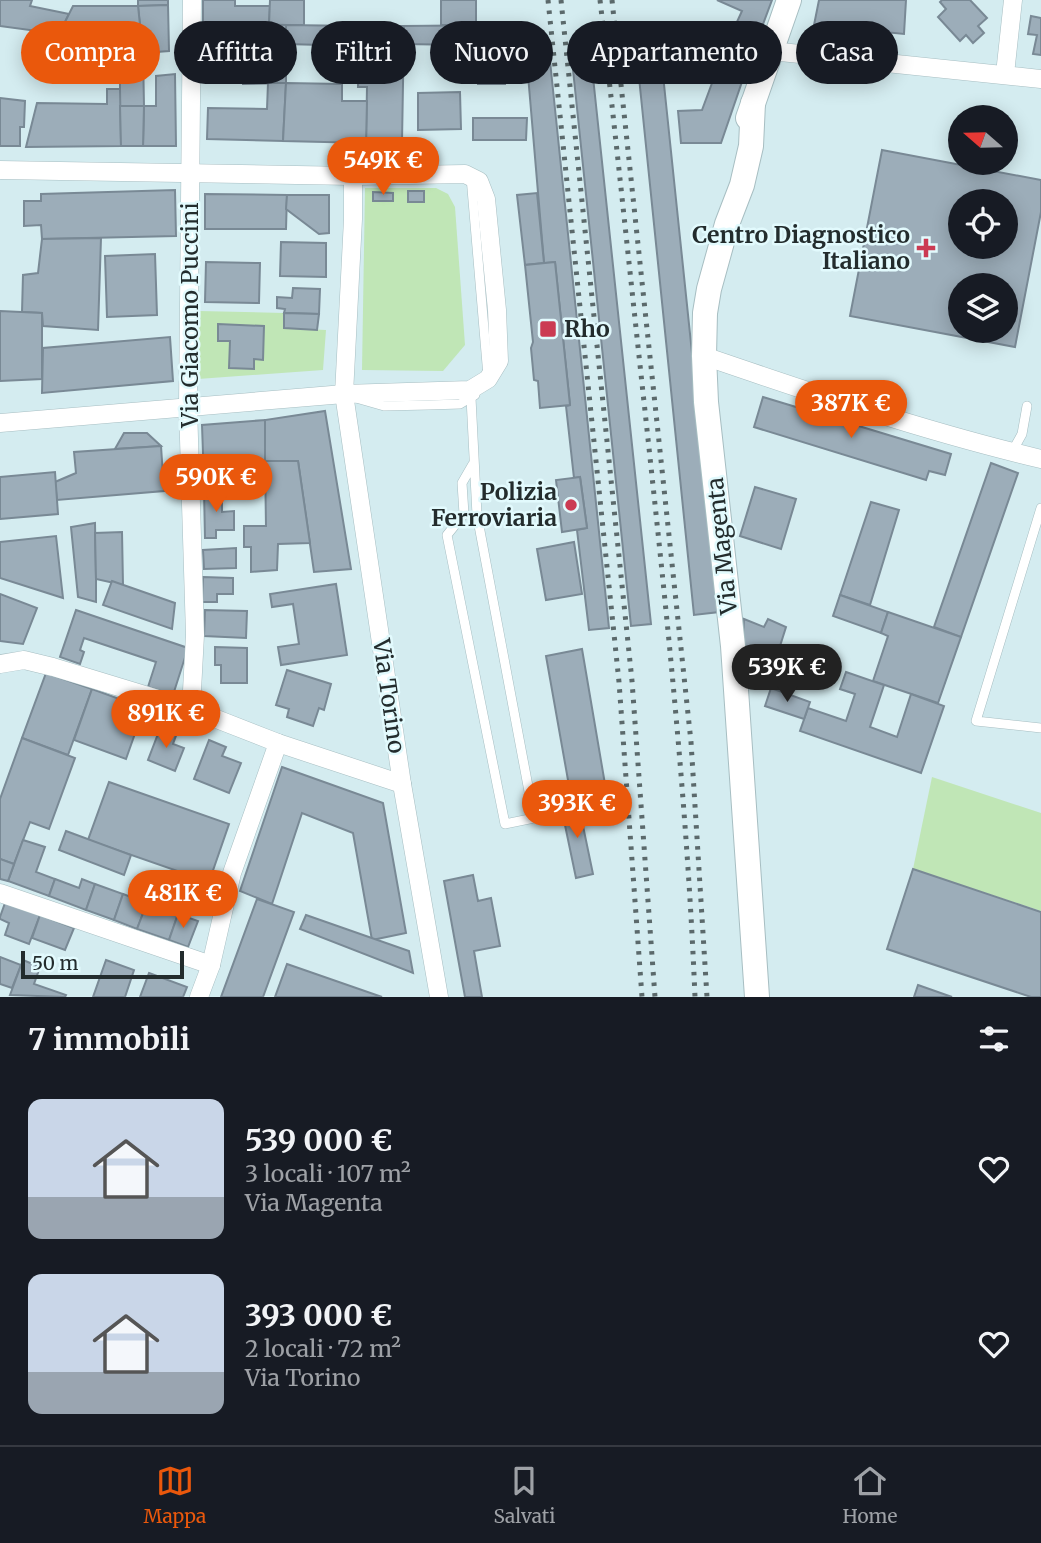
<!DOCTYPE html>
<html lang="it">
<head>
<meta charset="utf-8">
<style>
  :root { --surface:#171b24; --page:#242831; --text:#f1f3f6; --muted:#9ea1a6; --line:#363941; --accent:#ea580c }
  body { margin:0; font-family:Merriweather,serif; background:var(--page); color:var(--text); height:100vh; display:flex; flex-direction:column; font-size:26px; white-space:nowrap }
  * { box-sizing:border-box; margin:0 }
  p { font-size:23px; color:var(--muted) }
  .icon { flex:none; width:38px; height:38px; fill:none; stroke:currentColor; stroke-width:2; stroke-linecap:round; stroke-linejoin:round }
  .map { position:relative; height:997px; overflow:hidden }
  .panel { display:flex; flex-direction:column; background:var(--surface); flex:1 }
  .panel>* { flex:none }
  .banner { position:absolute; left:21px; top:21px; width:999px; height:63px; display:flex; gap:14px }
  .needle { width:46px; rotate:290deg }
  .fabs { position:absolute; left:948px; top:105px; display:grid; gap:14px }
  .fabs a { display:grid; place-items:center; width:70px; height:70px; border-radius:50%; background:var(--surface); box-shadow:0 4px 18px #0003; font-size:35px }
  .scale { position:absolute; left:21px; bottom:18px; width:163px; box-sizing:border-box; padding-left:7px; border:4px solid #232c2d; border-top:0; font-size:19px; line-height:24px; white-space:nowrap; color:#232c2d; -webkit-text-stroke:5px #e2fafd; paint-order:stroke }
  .price { position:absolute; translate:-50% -60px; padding:0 16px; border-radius:24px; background:var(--accent); color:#fff; font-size:23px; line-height:46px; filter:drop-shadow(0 2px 4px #0008) }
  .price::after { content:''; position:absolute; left:50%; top:42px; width:21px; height:16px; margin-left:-10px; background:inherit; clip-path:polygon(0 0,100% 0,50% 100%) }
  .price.active { background:#222; color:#fff }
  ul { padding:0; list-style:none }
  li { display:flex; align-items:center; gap:21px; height:175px; padding:0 28px }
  li span { display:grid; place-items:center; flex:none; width:196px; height:140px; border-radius:14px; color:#555 }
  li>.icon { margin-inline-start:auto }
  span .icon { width:84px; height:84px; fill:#fffc; stroke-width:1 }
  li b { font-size:30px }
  h2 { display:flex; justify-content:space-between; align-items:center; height:84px; padding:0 28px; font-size:30px }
  .tag { padding:0 24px; border-radius:32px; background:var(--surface); box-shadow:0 4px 18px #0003; font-size:24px; line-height:63px }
  .tag.active { background:var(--accent); color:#fff }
  .dock { display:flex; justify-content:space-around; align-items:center; height:98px; border-top:2px solid var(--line); background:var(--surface); font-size:19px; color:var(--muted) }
  .dock a { display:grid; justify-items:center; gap:4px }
  .dock .active { color:var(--accent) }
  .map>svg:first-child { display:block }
  .green { fill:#c0e6b6 }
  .building { fill:#9cadb9; stroke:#798995; stroke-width:2; fill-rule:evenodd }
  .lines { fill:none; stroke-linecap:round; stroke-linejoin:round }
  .lane-casing { stroke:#a7bec2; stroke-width:10 }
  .street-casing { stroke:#a7bec2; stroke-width:19 }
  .secondary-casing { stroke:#a7bec2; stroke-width:26 }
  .lane { stroke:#fff; stroke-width:9 }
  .street { stroke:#fff; stroke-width:18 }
  .secondary { stroke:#fff; stroke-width:24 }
  .rail { stroke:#5b696b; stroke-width:5; stroke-dasharray:3.5 7; stroke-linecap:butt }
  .poi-dot { fill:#cb3b53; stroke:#e2fafd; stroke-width:2.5 }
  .labels { text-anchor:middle; stroke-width:5; stroke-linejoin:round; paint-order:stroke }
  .poi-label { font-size:23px; font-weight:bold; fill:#232c2d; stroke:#e2fafd; text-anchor:end }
  .street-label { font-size:23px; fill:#232c2d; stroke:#e2fafd }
</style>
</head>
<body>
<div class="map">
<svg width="1041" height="997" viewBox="0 0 1041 997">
  <rect width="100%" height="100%" fill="#d4ecf0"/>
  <!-- green -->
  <g class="green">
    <polygon points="365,188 436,188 448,194 455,207 465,345 443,371 362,370"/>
    <polygon points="199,311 284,313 284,328 326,330 323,370 198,379"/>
    <polygon points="932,777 1041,813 1041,911 913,869"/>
  </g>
  <!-- building -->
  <g class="building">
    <polygon points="0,0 32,0 30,6 69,14 59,34 0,26"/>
    <polygon points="138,0 168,0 168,5 138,6"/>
    <polygon points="203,0 235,0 235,6 270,6 269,25 203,24"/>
    <polygon points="270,0 304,0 304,25 269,25"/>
    <rect x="441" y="0" width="35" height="25"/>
    <polygon points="717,0 772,0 746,70 672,61 668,30 731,35 742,11"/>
    <polygon points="819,0 906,0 904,34 814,25"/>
    <polygon points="942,0 970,0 987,18 978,26 984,33 973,43 966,35 960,41 938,17 946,9 940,2"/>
    <polygon points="168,5 169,51 143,53 138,6"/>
    <polygon points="73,6 138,6 143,53 144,106 120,106 120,28 63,26"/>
    <polygon points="1031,16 1041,18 1041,55 1033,54 1037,35 1028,34"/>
    <polygon points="240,24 286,25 286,83 243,84 243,69 208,69 208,60 240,59"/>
    <polygon points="286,25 359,26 359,46 286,44"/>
    <polygon points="521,25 521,46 404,44 404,26"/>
    <polygon points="359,26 404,26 402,142 366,143 367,87 358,87"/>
    <polygon points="660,46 719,612 694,615 636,48"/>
    <polygon points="591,58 651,624 631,626 572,60"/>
    <polygon points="505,59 505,84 478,84 478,60"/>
    <polygon points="550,61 609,628 589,630 577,530 587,528 580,477 574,478 566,406 570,405 555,262 544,263 527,63"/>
    <polygon points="718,67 746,70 721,143 681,143 678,111 702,110"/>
    <polygon points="175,74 176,146 143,146 144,106 156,106 156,76"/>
    <polygon points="268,83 286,83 283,141 207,139 208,108 267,109"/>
    <polygon points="286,83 342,84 342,101 367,101 366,143 283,141"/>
    <polygon points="107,89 120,89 121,146 26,147 37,103 107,104"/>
    <polygon points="460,92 461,129 418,130 418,93"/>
    <polygon points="0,98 25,101 24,127 20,127 20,146 0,146"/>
    <polygon points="120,106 144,106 143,146 121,146"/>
    <polygon points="473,118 527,118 526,140 473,140"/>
    <path d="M882 150 1041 180V212L1015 347 850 316ZM961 201H1006V247H961ZM961 285H1006V331H961Z"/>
    <polygon points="175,190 176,236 42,239 41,225 24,226 24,201 41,201 41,194"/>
    <rect x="408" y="191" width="16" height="11"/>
    <polygon points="373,192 393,193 393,201 373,201"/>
    <polygon points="537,193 544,263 525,265 517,195"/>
    <polygon points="205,194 287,195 286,229 205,229"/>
    <polygon points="287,195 329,195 329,233 319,234 286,209"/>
    <polygon points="101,238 98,330 43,326 42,313 22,312 23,275 38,273 42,239"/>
    <polygon points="281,242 326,243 326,277 280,276"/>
    <polygon points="155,254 157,315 107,317 105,256"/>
    <polygon points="206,262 260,263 259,303 205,302"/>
    <polygon points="555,262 570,405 540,408 538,381 534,380 531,348 533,342 525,265"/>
    <polygon points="293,288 320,289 319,314 284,313 285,309 277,308 277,297 292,298"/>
    <polygon points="0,311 42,313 42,379 0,381"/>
    <polygon points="284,313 319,314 317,330 284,328"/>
    <polygon points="218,324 264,326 263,360 254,359 254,369 229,368 230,341 218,341"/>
    <polygon points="170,337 173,381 42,393 43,348"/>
    <polygon points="763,397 951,454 945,475 929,471 926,480 754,427"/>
    <polygon points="325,411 351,569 314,572 298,461 265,461 265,420"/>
    <polygon points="265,420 265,461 236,463 237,477 204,481 202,425"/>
    <polygon points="124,433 147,433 161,446 115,449"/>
    <polygon points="161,446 164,491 57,500 55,482 76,473 74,452"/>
    <polygon points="265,461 298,461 310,543 278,544 277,570 251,572 251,547 244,547 244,526 266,526"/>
    <polygon points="991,463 1018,473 961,637 934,627"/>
    <polygon points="55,472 58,514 0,519 0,477"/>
    <polygon points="580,477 587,528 562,532 556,480"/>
    <polygon points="755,487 796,499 781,549 740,536"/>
    <polygon points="222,489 222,512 234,511 234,530 216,530 216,538 205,538 204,490"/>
    <polygon points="871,502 899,510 870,605 840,595"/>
    <polygon points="95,523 96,579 96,602 78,597 71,527"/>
    <polygon points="122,532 123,585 96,579 95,533"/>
    <polygon points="56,536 63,598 0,578 0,542"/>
    <polygon points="574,542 582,594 546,600 537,549"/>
    <polygon points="236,548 236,568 204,569 203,550"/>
    <polygon points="203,577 233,578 233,594 217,594 217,602 202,602"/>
    <polygon points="112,581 175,603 172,629 103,605"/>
    <polygon points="336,584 347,655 281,665 278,647 299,644 293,604 272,607 270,594"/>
    <polygon points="0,594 37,608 23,644 0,641"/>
    <polygon points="840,595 888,612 881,633 833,616"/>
    <polygon points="76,610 188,648 173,695 148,687 156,662 84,638 80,650 84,652 80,664 60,657"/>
    <polygon points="205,610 247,611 246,638 204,636"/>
    <polygon points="888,612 961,637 938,703 873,681 888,636 881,633"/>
    <polygon points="744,619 764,627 768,619 786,627 774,665 757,655 742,655"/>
    <polygon points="215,647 247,648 247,683 221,683 221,665 215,665"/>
    <polygon points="582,649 606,790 571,797 546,656"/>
    <polygon points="287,670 331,684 324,710 319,708 313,726 287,717 289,709 276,705"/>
    <polygon points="846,672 884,685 870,727 897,737 911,694 944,706 921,773 800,731 808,708 846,721 855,694 840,689"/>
    <polygon points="46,673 92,689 68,755 22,738"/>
    <polygon points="771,688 810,702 804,719 765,706"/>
    <polygon points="92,689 144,708 126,759 74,740"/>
    <polygon points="161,726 177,733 173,744 184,748 175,771 148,760"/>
    <polygon points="22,738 75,758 49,829 30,822 14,864 0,859 0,799"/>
    <polygon points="209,740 226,747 222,756 241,763 229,793 194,779"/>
    <polygon points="282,767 383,803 406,933 372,940 353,833 302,813 272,904 240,891"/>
    <polygon points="109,782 229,824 209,882 88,840"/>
    <polygon points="578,802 593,874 576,878 561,806"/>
    <polygon points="66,831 131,855 124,875 59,850"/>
    <polygon points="23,840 45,847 36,872 55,879 49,896 8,881"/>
    <polygon points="0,859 14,864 8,881 0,879"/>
    <polygon points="913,869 1041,912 1041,997 1031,997 887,949"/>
    <polygon points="473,875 478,901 491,898 500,946 474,951 482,997 465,997 444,881"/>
    <polygon points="55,879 79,888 82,879 95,884 86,910 49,896"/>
    <polygon points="95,884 123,894 114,920 86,910"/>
    <polygon points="123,894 147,903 137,929 114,920"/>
    <polygon points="257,899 294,912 263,997 221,997"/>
    <polygon points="5,903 40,915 29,944 5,935 9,923 0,919 0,917"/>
    <polygon points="147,903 178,914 169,940 137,929"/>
    <polygon points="178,914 198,921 188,947 169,940"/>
    <polygon points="40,915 74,928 65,950 32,938"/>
    <polygon points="306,915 409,951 413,973 300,929"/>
    <polygon points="0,957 21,965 12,988 0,984"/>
    <polygon points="23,960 40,967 34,984 66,995 65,997 10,995"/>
    <polygon points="106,960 134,970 125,997 93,997"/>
    <polygon points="287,964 382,997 275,997"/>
    <polygon points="149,973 187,987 183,997 140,997"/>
    <polygon points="918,985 952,997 914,997"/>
  </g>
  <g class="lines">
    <!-- lane casing -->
    <g class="lane-casing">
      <g id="lane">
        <polyline points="471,177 488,376"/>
        <polyline points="356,398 384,406 429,405 460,404 475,395"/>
        <polyline points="471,398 477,515 534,818 505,824 447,535 464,514 462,483 473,464"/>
        <polyline points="1012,452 1022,434 1027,406"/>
        <polyline points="1041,508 976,721 1041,728"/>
      </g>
    </g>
    <!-- street casing -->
    <g class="street-casing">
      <g id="street">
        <polyline points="771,51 1041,79"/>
        <polyline points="1005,74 1013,0"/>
        <polyline points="0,170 353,176 465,174 479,181 486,199 497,310 499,361 488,379 470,390 344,394 0,423"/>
        <polyline points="353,176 353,219 344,394 402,784 439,997"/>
        <path d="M704 356C815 394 927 432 1041 459"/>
        <polyline points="0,664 24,660 53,667 191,709 278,743 402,784"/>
        <polyline points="191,709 195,635 188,406 192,0"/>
        <polyline points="0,893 211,965"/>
        <polyline points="199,997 211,965 232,873 278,743"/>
      </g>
    </g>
    <!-- secondary casing -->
    <g class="secondary-casing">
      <g id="secondary">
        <polyline points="753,103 751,146 742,185 727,224 709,289 705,313 704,356 706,402 733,646 757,997"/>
        <polyline points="748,118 789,0"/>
      </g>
    </g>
    <!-- lane -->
    <use href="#lane" class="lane"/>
    <!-- street -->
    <use href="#street" class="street"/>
    <!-- secondary -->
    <use href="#secondary" class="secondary"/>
    <!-- rail -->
    <g class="rail">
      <polyline points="548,0 619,682 642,997"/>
      <polyline points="561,0 632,681 655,997"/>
      <path d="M600 0C616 137 630 274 645 411 666 606 687 801 695 997"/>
      <polyline points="612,0 691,742 707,997"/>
    </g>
  </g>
  <!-- markers -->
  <g class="poi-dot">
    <path d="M922.5 237.5h7v7h7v7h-7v7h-7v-7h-7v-7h7z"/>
    <rect x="539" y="320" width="18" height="18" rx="3.5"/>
    <circle cx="571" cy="505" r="7"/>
  </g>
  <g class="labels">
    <!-- poi labels -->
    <g class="poi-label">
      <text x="910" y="243">Centro Diagnostico<tspan x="910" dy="26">Italiano</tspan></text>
      <text x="564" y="337" text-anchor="start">Rho</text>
      <text x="557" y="500">Polizia<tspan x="557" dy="26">Ferroviaria</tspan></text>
    </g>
    <!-- street labels -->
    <g class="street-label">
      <text transform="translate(190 315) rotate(-90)" y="8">Via Giacomo Puccini</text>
      <text transform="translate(722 546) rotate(-96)" y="8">Via Magenta</text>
      <text transform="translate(389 696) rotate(82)" y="8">Via Torino</text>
    </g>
  </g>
</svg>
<div class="fabs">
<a><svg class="needle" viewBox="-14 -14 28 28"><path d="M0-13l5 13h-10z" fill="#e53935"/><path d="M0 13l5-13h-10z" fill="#9ea1a6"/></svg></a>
<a><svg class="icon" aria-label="locate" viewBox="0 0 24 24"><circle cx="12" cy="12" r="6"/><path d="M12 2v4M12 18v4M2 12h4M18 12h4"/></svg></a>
<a><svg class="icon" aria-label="layers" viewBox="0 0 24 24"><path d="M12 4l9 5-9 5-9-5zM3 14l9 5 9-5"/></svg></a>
</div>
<div class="scale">50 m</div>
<b class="price" style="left:383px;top:197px">549K €</b>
<b class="price" style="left:851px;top:440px">387K €</b>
<b class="price" style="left:216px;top:514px">590K €</b>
<b class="price active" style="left:787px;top:704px">539K €</b>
<b class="price" style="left:166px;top:750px">891K €</b>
<b class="price" style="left:577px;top:840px">393K €</b>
<b class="price" style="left:183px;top:930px">481K €</b>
<div class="banner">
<a class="tag active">Compra</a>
<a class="tag">Affitta</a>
<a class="tag">Filtri</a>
<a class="tag">Nuovo</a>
<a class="tag">Appartamento</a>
<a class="tag">Casa</a>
</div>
</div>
<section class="panel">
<h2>7 immobili<svg class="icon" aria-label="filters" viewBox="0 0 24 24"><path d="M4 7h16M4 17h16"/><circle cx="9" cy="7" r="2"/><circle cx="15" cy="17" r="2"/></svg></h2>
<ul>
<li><span style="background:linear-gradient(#c9d6e8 70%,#9aa5b1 0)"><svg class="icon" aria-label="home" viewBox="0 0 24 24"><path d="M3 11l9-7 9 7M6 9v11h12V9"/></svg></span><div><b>539 000 €</b><p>3 locali · 107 m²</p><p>Via Magenta</p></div><svg class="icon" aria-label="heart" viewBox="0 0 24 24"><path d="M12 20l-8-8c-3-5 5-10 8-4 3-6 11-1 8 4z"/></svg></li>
<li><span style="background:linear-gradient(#c9d6e8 70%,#9aa5b1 0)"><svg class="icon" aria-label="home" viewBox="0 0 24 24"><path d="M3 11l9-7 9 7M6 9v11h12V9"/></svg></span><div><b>393 000 €</b><p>2 locali · 72 m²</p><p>Via Torino</p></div><svg class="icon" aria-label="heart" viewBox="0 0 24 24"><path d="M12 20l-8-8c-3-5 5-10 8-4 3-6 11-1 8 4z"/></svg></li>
</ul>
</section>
<nav class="dock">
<a class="active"><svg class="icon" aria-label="map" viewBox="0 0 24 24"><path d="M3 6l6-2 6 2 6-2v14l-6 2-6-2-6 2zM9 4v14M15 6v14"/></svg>Mappa</a>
<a><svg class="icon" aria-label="saved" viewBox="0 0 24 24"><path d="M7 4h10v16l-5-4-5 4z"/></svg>Salvati</a>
<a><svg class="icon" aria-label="home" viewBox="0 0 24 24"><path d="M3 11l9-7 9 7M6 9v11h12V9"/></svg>Home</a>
</nav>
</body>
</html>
